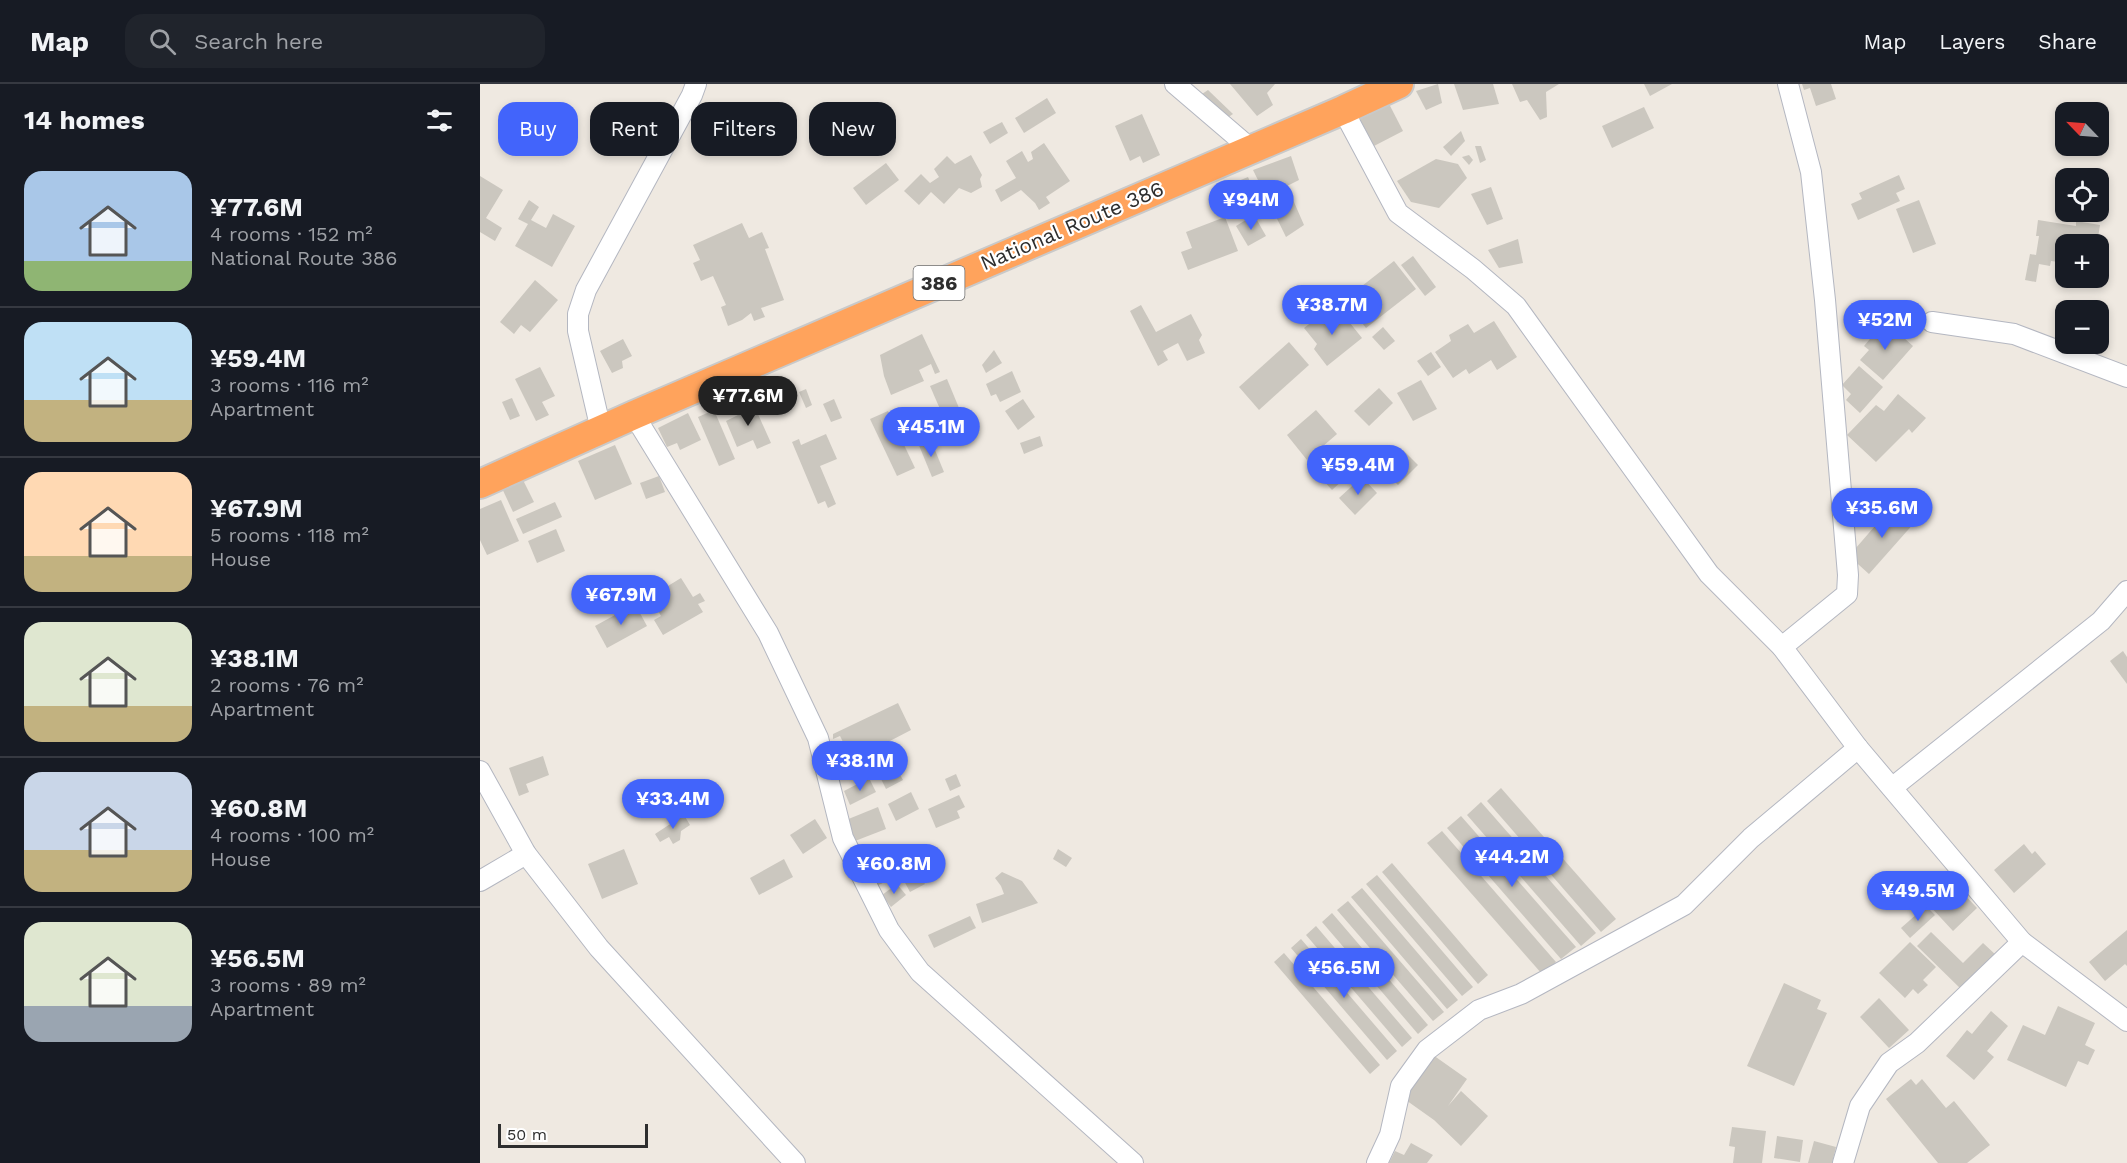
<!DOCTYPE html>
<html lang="en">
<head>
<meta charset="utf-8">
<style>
  :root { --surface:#171b24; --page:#20242c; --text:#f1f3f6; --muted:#9ea1a6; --line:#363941; --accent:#4264fb }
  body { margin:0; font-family:"Work Sans",sans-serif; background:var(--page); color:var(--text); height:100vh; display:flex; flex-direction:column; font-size:22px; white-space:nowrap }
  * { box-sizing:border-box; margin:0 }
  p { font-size:20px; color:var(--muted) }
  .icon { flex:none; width:33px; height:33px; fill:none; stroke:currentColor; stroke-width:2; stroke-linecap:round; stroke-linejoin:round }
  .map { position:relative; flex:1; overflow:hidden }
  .side { display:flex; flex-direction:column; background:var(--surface); width:480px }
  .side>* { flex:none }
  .banner { position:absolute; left:18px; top:18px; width:570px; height:54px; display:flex; gap:12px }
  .needle { width:39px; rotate:295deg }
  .tools { position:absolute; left:1575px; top:18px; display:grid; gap:12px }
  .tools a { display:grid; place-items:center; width:54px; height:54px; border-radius:12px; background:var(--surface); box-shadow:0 3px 9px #0003; font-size:30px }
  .scale { position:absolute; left:18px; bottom:15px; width:150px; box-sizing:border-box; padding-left:6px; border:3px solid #2e2e2e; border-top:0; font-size:16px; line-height:21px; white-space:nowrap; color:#2e2e2e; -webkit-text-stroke:4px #fff; paint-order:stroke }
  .price { position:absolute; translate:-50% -51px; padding:0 14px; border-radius:21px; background:var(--accent); color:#fff; font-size:20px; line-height:39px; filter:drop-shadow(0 2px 3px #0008) }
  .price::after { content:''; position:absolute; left:50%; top:36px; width:18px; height:14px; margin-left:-9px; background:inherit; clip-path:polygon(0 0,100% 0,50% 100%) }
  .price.current { background:#222; color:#fff }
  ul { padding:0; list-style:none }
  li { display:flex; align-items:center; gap:18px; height:150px; padding:0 24px }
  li+li { border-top:2px solid var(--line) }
  li span { display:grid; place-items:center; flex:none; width:168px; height:120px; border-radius:18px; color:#555 }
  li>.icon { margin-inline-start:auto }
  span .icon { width:72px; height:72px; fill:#fffc; stroke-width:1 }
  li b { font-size:26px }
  h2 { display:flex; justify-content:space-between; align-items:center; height:72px; padding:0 24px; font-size:26px }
  .pill { padding:0 21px; border-radius:18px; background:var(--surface); box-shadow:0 3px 9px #0003; font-size:21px; line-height:54px }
  .pill.current { background:var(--accent); color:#fff }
  header { display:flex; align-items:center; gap:36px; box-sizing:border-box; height:84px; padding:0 30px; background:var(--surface); border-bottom:2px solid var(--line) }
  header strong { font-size:28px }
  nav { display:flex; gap:33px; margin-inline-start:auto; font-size:21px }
  .search { width:420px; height:54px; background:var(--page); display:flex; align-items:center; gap:15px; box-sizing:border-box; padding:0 21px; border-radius:18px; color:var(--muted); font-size:22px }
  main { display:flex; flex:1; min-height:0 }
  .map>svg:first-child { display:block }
  .building { fill:#cbc7bf }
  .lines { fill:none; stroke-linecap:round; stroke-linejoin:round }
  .minor-casing { stroke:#b4b7c1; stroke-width:22 }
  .highway-casing { stroke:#c9c9c9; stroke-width:32 }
  .minor { stroke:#fff; stroke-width:20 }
  .highway { stroke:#ffa35c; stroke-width:28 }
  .labels { text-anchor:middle; stroke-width:4.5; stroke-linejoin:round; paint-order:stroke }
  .shield { fill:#fff; stroke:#6d6d6d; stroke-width:1.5 }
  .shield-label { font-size:20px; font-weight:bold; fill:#2e2e2e }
  .street-label { font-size:21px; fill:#2e2e2e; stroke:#fff }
</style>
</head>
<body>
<header>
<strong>Map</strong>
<div class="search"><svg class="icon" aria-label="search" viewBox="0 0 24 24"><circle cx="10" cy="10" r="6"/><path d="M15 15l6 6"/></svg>Search here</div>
<nav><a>Map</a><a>Layers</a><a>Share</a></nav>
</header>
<main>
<section class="side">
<h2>14 homes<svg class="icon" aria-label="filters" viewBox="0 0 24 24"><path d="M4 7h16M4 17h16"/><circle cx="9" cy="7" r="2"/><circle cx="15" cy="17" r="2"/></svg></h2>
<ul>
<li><span style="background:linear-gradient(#a9c7e8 75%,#8fb573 0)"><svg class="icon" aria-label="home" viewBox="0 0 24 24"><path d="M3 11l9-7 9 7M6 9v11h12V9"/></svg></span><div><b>¥77.6M</b><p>4 rooms · 152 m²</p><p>National Route 386</p></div></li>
<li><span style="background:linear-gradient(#bfe0f5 65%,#c2b280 0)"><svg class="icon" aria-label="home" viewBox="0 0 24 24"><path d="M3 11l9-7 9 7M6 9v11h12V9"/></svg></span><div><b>¥59.4M</b><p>3 rooms · 116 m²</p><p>Apartment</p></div></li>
<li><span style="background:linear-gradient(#ffd9b3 70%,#c2b280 0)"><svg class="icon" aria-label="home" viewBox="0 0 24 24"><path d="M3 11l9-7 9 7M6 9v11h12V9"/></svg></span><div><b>¥67.9M</b><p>5 rooms · 118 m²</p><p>House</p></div></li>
<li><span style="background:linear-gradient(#dfe7d0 70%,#c2b280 0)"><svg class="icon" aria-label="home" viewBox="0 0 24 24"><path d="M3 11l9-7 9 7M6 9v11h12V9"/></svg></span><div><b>¥38.1M</b><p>2 rooms · 76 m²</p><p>Apartment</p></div></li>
<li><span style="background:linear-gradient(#c9d6e8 65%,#c2b280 0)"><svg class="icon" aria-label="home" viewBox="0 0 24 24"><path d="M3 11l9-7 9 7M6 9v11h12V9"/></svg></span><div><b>¥60.8M</b><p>4 rooms · 100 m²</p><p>House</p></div></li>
<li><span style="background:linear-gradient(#dfe7d0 70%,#9aa5b1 0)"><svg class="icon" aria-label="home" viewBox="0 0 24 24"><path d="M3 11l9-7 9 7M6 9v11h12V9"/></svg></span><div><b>¥56.5M</b><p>3 rooms · 89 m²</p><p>Apartment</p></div></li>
</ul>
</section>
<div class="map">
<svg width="1647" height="1079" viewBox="0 0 1647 1079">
  <rect width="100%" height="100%" fill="#efe9e1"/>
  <!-- building -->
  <g class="building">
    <polygon points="750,0 795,0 787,9 793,21 777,32"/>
    <polygon points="958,0 962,19 946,26 936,7"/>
    <polygon points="974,0 1013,0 1019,20 983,26"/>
    <polygon points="1032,0 1079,0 1066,8 1067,33 1060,36 1047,16 1040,18"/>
    <polygon points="1164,0 1192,0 1170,12"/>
    <polygon points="1322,0 1351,0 1356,15 1336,22 1330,4 1324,6"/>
    <polygon points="728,6 753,30 747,34 722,10"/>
    <polygon points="567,14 576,29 544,49 535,34"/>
    <polygon points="907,16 923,47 894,62 878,32"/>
    <polygon points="1164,23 1174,44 1132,64 1122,42"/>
    <polygon points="662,30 680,71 663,79 660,72 650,77 635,42"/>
    <polygon points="522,38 528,49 510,60 503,48"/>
    <polygon points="981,47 985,57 971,72 963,63"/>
    <polygon points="564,59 590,97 566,113 570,119 559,126 555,119 541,106 521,118 515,106 536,94 526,77 542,67 548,78 553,75 551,68"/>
    <polygon points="995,62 1001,62 1006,76 1000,79"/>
    <polygon points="491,71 502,91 500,95 502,103 491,109 479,104 464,120 451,108 439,121 424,107 441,90 450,99 459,93 454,85 467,72 475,80"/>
    <polygon points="989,71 993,76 989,81 982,73"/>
    <polygon points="811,72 819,96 807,102 824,141 806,153 773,86"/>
    <polygon points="956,75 978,80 987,94 959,124 931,118 917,97"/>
    <polygon points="406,79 419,96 386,121 373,104"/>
    <polygon points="1419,91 1425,105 1416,109 1420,117 1378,136 1371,120 1382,115 1379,109"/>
    <polygon points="0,92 23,106 6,134 22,144 15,157 0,148"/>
    <polygon points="768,93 775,109 758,116 751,100"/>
    <polygon points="1011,103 1023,135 1007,141 991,110"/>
    <polygon points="49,116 59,123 51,136 66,144 73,130 95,142 72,183 35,162 48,140 38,135"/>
    <polygon points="1439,116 1456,160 1433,169 1416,125"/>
    <polygon points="774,131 786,152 768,162 756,142"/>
    <polygon points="745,133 758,167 708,186 701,168 712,164 706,148"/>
    <polygon points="1558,136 1596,142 1596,137 1620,141 1617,160 1586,160 1586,179 1571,177 1570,182 1559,180 1556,198 1545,196 1550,170 1556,171 1559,152 1556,152"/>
    <polygon points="262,139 269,154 282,148 289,164 285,165 304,216 281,224 285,233 274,237 271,229 262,236 248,242 241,223 246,221 233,192 221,197 213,179 220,176 213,161"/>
    <polygon points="1038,155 1043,179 1019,184 1008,166"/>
    <polygon points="933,172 956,203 945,212 921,181"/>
    <polygon points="914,177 936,205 886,244 864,216"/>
    <polygon points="55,196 78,216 50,248 41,241 34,250 20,238"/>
    <polygon points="661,221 676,248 711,230 722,251 719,256 725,269 707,277 698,259 683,267 688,276 678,282 650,227"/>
    <polygon points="850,224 861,238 866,234 882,254 847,282 834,265 837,260 824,244"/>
    <polygon points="1014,237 1037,273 1017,286 1011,276 989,290 986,285 973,294 955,268 971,257 969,251 988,240 994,249"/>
    <polygon points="1405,237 1433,262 1403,296 1380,276 1389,266 1384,262"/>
    <polygon points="903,243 915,257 904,266 892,253"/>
    <polygon points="442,250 460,288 455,290 451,280 439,286 444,297 411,311 404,292 400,271"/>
    <polygon points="143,255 152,272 142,277 143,284 132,289 120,267"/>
    <polygon points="809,258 829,281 779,326 759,303"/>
    <polygon points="514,266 522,279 506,289 502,281"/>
    <polygon points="951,268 961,283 948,292 937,277"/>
    <polygon points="1379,282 1403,303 1380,329 1366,316 1371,310 1362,301"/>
    <polygon points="60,283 75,312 62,318 69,331 56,337 35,295"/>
    <polygon points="532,287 541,308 520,318 516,310 511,312 506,300"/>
    <polygon points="467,295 479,324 463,332 450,302"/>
    <polygon points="941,296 957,325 933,337 917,309"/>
    <polygon points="899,304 913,319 889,342 874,327"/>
    <polygon points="326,305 332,321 326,324 319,308"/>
    <polygon points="1418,310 1446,334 1432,349 1429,345 1396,378 1367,351 1396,321 1404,327"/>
    <polygon points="32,314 40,332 30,336 22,318"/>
    <polygon points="354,315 362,334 351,338 343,320"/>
    <polygon points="543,315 555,333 538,346 525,327"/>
    <polygon points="272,317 291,359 277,365 273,356 257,363 246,337 258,331 256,325"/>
    <polygon points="234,326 255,375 239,382 218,333"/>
    <polygon points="836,326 857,350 827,376 807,351"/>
    <polygon points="408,327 435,384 417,392 390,335"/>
    <polygon points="208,329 221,356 200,366 197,359 187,363 178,344"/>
    <polygon points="346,350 357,375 340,382 356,420 348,424 345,417 338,420 312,358 319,355 321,361"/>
    <polygon points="560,352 563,362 544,370 540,359"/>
    <polygon points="450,354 464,388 452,393 438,359"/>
    <polygon points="135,361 152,400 115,416 98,377"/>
    <polygon points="857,366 874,386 852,406 834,386"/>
    <polygon points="923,366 938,381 918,401 903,386"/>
    <polygon points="40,390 54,418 33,428 20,400"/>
    <polygon points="179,392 185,408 166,415 160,399"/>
    <polygon points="882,393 897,409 875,431 859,414"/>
    <polygon points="21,416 39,457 7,471 0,456 0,425"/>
    <polygon points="75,418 82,433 43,450 36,435"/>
    <polygon points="1414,420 1435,438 1389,490 1369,472"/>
    <polygon points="76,445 85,467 57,479 48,457"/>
    <polygon points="201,494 213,513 220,509 225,517 218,520 223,528 183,551 174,536 181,532 170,513"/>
    <polygon points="155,520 167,542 127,564 115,542"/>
    <polygon points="1643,567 1647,573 1647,600 1630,577"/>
    <polygon points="418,619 431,646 408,658 415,673 390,685 381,665 368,668 360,652 353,655 353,650"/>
    <polygon points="63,672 69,691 46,700 49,708 39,712 29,684"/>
    <polygon points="415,682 423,696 406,705 399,691"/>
    <polygon points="476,690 481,702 470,707 465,695"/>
    <polygon points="389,694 396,708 370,721 364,707"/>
    <polygon points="1021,704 1136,835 1121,848 1007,717"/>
    <polygon points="431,708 439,725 416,737 408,720"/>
    <polygon points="479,711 485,723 477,727 480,734 456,744 448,725"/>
    <polygon points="1001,718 1116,849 1101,862 987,731"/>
    <polygon points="398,723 406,745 375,757 366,736"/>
    <polygon points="204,731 210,741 201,747 200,756 193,760 189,753 180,758 175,750"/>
    <polygon points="981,732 1096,863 1081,875 967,744"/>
    <polygon points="335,735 347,754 323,770 310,751"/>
    <polygon points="962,747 1076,878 1062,890 947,759"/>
    <polygon points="1544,760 1552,770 1555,767 1566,780 1534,809 1514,786"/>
    <polygon points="144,765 158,800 122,815 108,780"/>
    <polygon points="578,765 592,774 586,783 573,775"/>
    <polygon points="395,774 405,798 392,804 381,779"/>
    <polygon points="304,775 313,793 279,811 270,794"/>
    <polygon points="420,779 426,789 414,796 409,785"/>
    <polygon points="912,779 1008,891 998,900 902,788"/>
    <polygon points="437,787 445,800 430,808 423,795"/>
    <polygon points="522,788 542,797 558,819 502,839 496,820 524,810 521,802 515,794"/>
    <polygon points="897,791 993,903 982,912 886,800"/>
    <polygon points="417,800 426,811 411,823 402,811"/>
    <polygon points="882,804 978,916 967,925 871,813"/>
    <polygon points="1478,804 1497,824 1473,847 1449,821 1458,812 1463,817"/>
    <polygon points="868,817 964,928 953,937 857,826"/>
    <polygon points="1446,822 1455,831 1430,854 1421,844"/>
    <polygon points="852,829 948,941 938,950 842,838"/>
    <polygon points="490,832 496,844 454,864 448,851"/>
    <polygon points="836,842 932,954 922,963 826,851"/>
    <polygon points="1647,846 1647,882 1645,880 1625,897 1609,878"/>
    <polygon points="1451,848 1483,879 1503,859 1517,872 1483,907 1437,862"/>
    <polygon points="821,855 917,967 907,976 811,864"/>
    <polygon points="1430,858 1456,883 1443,896 1448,901 1438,910 1433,905 1425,914 1399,889"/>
    <polygon points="804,869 900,981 890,990 794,878"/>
    <polygon points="1304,899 1341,916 1337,925 1347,929 1314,1002 1267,982"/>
    <polygon points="1399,914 1429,946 1409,964 1380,933"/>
    <polygon points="1578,922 1615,939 1605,961 1615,966 1608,981 1598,977 1586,1003 1527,976 1543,941 1565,951"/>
    <polygon points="1511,927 1528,942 1507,967 1514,973 1494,996 1466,972 1487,946 1492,950"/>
    <polygon points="953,971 987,995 968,1022 981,1007 1008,1032 981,1062 954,1036 923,1014"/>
    <polygon points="1431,995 1436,1001 1442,995 1466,1024 1474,1017 1510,1061 1487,1079 1458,1079 1406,1015"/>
    <polygon points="1252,1043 1286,1047 1282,1079 1253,1079 1255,1063 1249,1062"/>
    <polygon points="1297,1052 1323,1056 1320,1078 1294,1074"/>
    <polygon points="1334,1057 1356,1063 1352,1079 1328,1079"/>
    <polygon points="931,1059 953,1071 947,1079 909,1079 915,1067 924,1071"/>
  </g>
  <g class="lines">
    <!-- minor casing -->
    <g class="minor-casing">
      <g id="minor">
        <polyline points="695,0 771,65"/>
        <polyline points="863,26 918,129 993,185 1036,222 1229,490 1302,563 1378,664 1542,858 1647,937"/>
        <polyline points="1452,238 1534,250 1647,293"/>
        <polyline points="154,331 288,549 338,654 363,754 409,846 440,888 653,1079"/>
        <polyline points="121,346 98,247 98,230 106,206 212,11 216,0"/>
        <polyline points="1302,563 1367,510 1368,491 1345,216 1331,88 1308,0"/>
        <polyline points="0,687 46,770 119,864 315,1079"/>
        <polyline points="1413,703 1621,537 1647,507"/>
        <polyline points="0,797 46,770"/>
        <polyline points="897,1079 910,1051 921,1002 947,966 999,926 1041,910 1204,821 1271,754 1378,664"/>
        <polyline points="1363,1079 1380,1022 1409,979 1437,959 1542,858"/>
      </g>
    </g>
    <!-- highway casing -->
    <g class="highway-casing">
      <polyline id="highway" points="0,400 154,331 863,26 919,0"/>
    </g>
    <!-- minor -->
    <use href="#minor" class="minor"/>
    <!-- highway -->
    <use href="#highway" class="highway"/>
  </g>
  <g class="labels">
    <!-- shield labels -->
    <rect class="shield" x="433.5" y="182" width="51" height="34" rx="4.5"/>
    <g class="shield-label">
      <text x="459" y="206">386</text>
    </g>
    <!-- street labels -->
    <g class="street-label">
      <text transform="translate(592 142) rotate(-23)" y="7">National Route 386</text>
    </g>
  </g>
</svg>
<div class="tools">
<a><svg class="needle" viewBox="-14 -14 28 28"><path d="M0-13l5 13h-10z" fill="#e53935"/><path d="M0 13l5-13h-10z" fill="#9ea1a6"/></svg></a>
<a><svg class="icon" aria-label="locate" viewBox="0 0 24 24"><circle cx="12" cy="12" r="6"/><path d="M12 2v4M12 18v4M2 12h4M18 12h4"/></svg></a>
<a>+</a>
<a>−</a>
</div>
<div class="scale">50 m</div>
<b class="price" style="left:771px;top:147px">¥94M</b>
<b class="price" style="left:852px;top:252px">¥38.7M</b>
<b class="price" style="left:1405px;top:267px">¥52M</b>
<b class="price current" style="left:268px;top:343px">¥77.6M</b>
<b class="price" style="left:451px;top:374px">¥45.1M</b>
<b class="price" style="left:878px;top:412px">¥59.4M</b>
<b class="price" style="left:1402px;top:455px">¥35.6M</b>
<b class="price" style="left:141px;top:542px">¥67.9M</b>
<b class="price" style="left:380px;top:708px">¥38.1M</b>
<b class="price" style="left:193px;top:746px">¥33.4M</b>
<b class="price" style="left:1032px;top:804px">¥44.2M</b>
<b class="price" style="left:414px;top:811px">¥60.8M</b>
<b class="price" style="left:1438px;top:838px">¥49.5M</b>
<b class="price" style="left:864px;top:915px">¥56.5M</b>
<div class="banner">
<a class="pill current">Buy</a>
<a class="pill">Rent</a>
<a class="pill">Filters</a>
<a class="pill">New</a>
</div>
</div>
</main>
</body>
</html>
